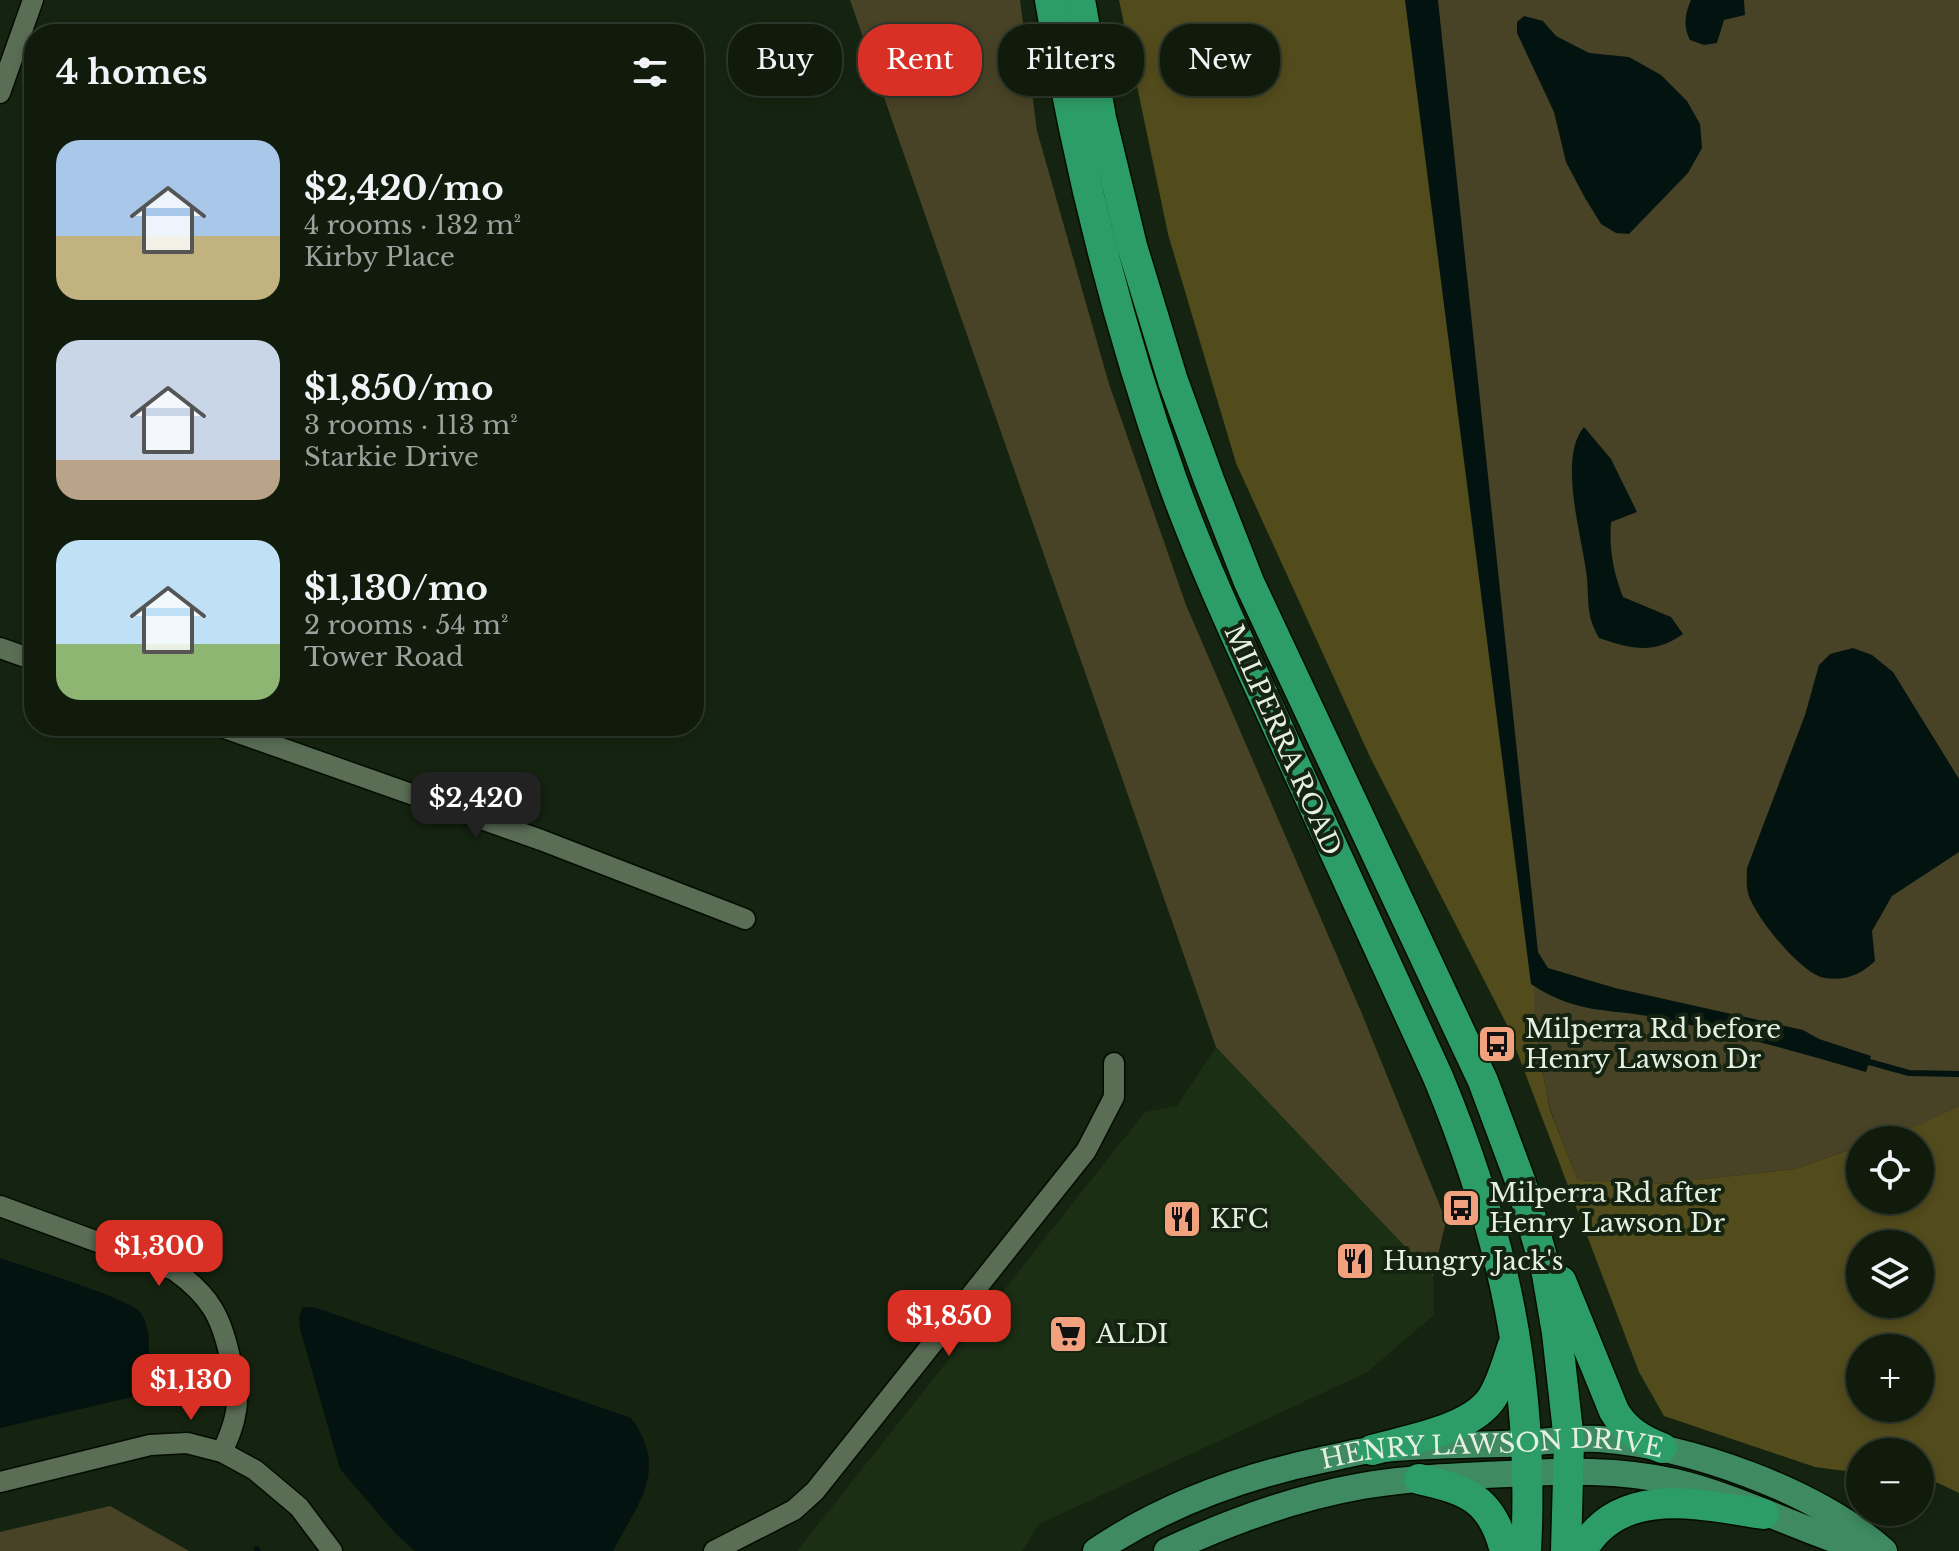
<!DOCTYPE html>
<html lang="en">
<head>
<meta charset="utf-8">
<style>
  :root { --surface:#101b0c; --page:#192415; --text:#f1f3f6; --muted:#9ca19d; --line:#30392d; --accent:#d93025 }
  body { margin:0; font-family:"Libre Baskerville",serif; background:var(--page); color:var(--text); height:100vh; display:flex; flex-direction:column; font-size:30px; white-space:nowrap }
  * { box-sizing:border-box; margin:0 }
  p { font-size:26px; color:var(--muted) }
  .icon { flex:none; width:44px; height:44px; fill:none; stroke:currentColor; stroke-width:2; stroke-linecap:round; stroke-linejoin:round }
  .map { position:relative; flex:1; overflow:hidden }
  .drawer { position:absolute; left:24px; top:24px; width:680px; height:712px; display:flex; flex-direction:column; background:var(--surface); border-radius:32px; box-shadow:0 4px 12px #0003,0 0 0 2px var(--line) }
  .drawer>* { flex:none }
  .hud { position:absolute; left:728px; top:24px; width:760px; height:72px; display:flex; gap:16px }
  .tools { position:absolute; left:1846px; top:1126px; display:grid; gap:16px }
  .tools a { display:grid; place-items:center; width:88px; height:88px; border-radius:50%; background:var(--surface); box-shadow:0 4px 12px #0003,0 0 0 2px var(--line); font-size:40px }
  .price { position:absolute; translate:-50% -68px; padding:0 18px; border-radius:16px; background:var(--accent); color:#fff; font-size:26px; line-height:52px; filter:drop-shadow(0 2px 4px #0008) }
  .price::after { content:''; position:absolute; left:50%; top:48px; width:24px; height:18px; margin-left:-12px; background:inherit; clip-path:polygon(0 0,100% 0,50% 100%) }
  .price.selected { background:#222; color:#fff }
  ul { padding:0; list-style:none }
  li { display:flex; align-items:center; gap:24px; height:200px; padding:0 32px }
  li span { display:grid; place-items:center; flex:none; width:224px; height:160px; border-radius:24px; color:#555 }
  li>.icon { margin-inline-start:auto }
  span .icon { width:96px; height:96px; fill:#fffc; stroke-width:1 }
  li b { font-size:34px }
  h2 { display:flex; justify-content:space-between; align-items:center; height:96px; padding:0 32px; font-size:34px }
  .chip { padding:0 28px; border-radius:32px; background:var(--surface); box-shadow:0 4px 12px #0003,0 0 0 2px var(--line); font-size:28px; line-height:72px }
  .chip.selected { background:var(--accent); color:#fff }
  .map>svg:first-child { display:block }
  .built { fill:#1b2f15 }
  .green { fill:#484326 }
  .forest { fill:#524b1c; fill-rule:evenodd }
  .water { fill:#03130f }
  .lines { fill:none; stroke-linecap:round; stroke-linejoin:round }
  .stream { stroke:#03130f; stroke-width:6 }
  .minor-casing { stroke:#020d00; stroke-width:23 }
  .major-casing { stroke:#020d00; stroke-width:29 }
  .highway-casing { stroke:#020d00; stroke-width:33 }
  .minor { stroke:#5a6d55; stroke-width:20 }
  .major { stroke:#3f8a60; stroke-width:26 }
  .highway { stroke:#2d9d67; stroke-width:30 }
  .labels { text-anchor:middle; stroke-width:8; stroke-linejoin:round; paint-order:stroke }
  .street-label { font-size:26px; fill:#e5efe2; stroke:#152410 }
  .poi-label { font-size:26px; fill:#e5efe2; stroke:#152410; text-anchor:start }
</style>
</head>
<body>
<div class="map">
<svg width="1959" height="1551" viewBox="0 0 1959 1551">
  <rect width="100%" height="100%" fill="#152410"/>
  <!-- built -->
  <polygon class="built" points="1216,1047 1433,1276 1434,1315 1366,1373 1039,1524 1022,1551 797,1551 1145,1112 1177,1106"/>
  <!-- green -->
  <g class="green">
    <polygon points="850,0 1020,0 1037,131 1109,384 1186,605 1362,1014 1446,1221 1433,1276 1216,1047"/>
    <path d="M1429 0H1959V1106C1928 1121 1895 1140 1860 1140V1146L1795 1169 1657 1184 1578 1180 1550 1109 1534 1026V975Z"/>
    <polygon points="110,1506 189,1551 0,1551 0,1532"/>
  </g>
  <!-- forest -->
  <path class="forest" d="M1119 0H1429L1534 975V1026L1550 1110 1578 1180 1657 1184 1795 1169 1860 1146V1200H1920V1140H1877L1921 1124 1959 1106V1493L1938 1483 1920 1481V1452H1860V1473L1815 1467 1664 1416 1639 1372 1506 1023 1370 757 1236 463 1168 234ZM1860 1244H1920V1304H1860ZM1860 1348H1920V1408H1860Z"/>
  <!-- water -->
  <g class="water">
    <path d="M1405 0H1438L1538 952 1548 968 1615 988 1803 1030 1819 1039 1871 1056 1866 1072C1798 1052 1729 1033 1659 1018 1609 1008 1577 1015 1531 984Z"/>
    <path d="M1691 0H1744L1745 15 1724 20 1717 43 1704 45 1690 40C1683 27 1685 13 1691 0Z"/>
    <polygon points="1524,16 1543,21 1556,36 1589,53 1629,57 1661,75 1687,101 1700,124 1702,148 1688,173 1629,234 1616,233 1601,224 1585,198 1566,162 1554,112 1517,33 1517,22"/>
    <path d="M1584 427 1611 459 1637 512 1611 522C1609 549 1613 571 1623 597L1671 617 1683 634C1653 655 1632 649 1599 638 1586 615 1589 603 1587 578 1583 539 1557 459 1584 427Z"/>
    <path d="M1853 648 1872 655 1893 672 1959 779V852L1892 896 1872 931 1875 961C1861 974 1847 981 1825 978 1802 975 1754 916 1748 893 1746 886 1747 876 1747 868L1805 715 1819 665 1830 654Z"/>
    <path d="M0 1258C23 1266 130 1299 140 1312 149 1323 149 1341 149 1354 149 1374 149 1385 132 1397L0 1428Z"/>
    <path d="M303 1307H314L631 1418C669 1470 639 1501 613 1551H415L395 1533 340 1469 300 1329 299 1316Z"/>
  </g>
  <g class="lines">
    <!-- stream -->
    <g class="stream">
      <polyline points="1862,1060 1909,1073 1959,1074"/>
      <polyline points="257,1549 258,1551"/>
    </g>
    <!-- minor casing -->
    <g class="minor-casing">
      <g id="minor">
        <polyline points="0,93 33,0"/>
        <polyline points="0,648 34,660"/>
        <polyline points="219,726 541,840 745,919"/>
        <path d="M0 1206 174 1270C211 1296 222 1318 231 1362 235 1378 239 1394 236 1411 234 1426 228 1439 222 1452"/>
        <polyline points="0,1482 150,1445 187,1443 222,1452 255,1470 299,1507 332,1551"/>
        <polyline points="714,1551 794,1510 815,1491 1086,1151 1114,1097 1114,1063"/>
      </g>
    </g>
    <!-- major casing -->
    <g class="major-casing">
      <g id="major">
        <path id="s1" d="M1096 1551C1166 1504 1244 1476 1326 1459 1342 1456 1358 1451 1374 1450 1416 1445 1459 1445 1502 1444 1534 1444 1567 1437 1599 1439 1690 1446 1815 1490 1884 1551"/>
        <path d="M1167 1551C1229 1522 1294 1498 1362 1486 1409 1478 1458 1476 1507 1474 1564 1471 1619 1469 1675 1482 1742 1498 1804 1532 1869 1551"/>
      </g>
    </g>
    <!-- highway casing -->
    <g class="highway-casing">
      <g id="highway">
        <path d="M1050 0C1077 163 1117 324 1172 480 1204 569 1245 655 1284 741 1335 853 1386 965 1438 1077 1503 1234 1535 1380 1526 1551"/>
        <polyline points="1080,0 1101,118 1132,246 1173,381 1209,480 1249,582 1483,1081 1521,1183 1547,1274 1557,1333 1569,1441 1566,1551"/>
        <path d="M1561 1281 1614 1411C1625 1430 1641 1440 1662 1448"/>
        <path d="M1372 1450C1407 1440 1471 1430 1492 1398 1502 1382 1507 1362 1513 1345"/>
        <path d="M1419 1479C1468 1490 1492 1499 1505 1551"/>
        <path d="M1582 1551C1619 1483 1702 1505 1764 1514"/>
      </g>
    </g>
    <!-- minor -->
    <use href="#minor" class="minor"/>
    <!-- major -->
    <use href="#major" class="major"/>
    <!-- highway -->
    <use href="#highway" class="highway"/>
  </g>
  <!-- icons -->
  <defs>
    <g id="bus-square" transform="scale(2)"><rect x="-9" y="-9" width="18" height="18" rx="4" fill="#f2a17e" stroke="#152410"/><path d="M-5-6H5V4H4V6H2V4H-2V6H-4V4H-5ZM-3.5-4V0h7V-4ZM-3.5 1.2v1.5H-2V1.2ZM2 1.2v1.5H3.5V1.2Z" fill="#111"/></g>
    <g id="restaurant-square" transform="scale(2)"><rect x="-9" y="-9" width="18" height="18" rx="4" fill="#f2a17e" stroke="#152410"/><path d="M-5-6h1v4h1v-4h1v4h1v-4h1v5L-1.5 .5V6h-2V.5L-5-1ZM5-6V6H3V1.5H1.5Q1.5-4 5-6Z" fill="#111"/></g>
    <g id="supermarket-square" transform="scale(2)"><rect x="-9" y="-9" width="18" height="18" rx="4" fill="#f2a17e" stroke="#152410"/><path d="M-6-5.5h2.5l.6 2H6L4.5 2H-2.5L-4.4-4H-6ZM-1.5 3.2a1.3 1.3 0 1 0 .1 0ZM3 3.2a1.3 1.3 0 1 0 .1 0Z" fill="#111"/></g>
  </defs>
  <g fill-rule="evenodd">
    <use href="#bus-square" x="1497" y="1044"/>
    <use href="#bus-square" x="1461" y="1208"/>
    <use href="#restaurant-square" x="1182" y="1219"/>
    <use href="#restaurant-square" x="1355" y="1261"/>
    <use href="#supermarket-square" x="1068" y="1334"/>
  </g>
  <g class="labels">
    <!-- street labels -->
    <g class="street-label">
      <text transform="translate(1283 740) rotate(66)" y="9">MILPERRA ROAD</text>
      <text dy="9" stroke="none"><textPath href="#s1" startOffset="416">HENRY LAWSON DRIVE</textPath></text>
    </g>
    <!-- poi labels -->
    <g class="poi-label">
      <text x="1525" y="1038">Milperra Rd before<tspan x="1525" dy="30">Henry Lawson Dr</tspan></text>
      <text x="1489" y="1202">Milperra Rd after<tspan x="1489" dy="30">Henry Lawson Dr</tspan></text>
      <text x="1210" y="1228">KFC</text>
      <text x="1383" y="1270">Hungry Jack's</text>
      <text x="1096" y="1343">ALDI</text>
    </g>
  </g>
</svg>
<div class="tools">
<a><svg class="icon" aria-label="locate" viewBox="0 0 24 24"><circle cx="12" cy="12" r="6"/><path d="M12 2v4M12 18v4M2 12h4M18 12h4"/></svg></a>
<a><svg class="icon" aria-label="layers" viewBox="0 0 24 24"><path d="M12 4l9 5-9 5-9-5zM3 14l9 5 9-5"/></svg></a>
<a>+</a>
<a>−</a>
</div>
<b class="price selected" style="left:476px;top:840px">$2,420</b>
<b class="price" style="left:159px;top:1288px">$1,300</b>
<b class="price" style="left:949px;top:1358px">$1,850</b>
<b class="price" style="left:191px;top:1422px">$1,130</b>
<div class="hud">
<a class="chip">Buy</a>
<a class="chip selected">Rent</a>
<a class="chip">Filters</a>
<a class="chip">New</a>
</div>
<section class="drawer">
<h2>4 homes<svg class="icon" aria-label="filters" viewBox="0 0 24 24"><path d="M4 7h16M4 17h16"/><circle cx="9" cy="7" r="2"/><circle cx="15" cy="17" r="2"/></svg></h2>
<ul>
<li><span style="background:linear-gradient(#a9c7e8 60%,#c2b280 0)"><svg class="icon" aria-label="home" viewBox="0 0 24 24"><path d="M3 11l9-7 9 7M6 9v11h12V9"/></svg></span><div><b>$2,420/mo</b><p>4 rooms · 132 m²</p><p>Kirby Place</p></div></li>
<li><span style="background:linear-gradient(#c9d6e8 75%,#b9a48a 0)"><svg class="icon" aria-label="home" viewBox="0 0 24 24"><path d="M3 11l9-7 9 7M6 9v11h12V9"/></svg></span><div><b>$1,850/mo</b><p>3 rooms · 113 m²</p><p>Starkie Drive</p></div></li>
<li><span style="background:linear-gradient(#bfe0f5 65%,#8fb573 0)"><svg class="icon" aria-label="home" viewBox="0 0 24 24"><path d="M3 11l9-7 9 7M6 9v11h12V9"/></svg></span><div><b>$1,130/mo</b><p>2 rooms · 54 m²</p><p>Tower Road</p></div></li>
</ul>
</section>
</div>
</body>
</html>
